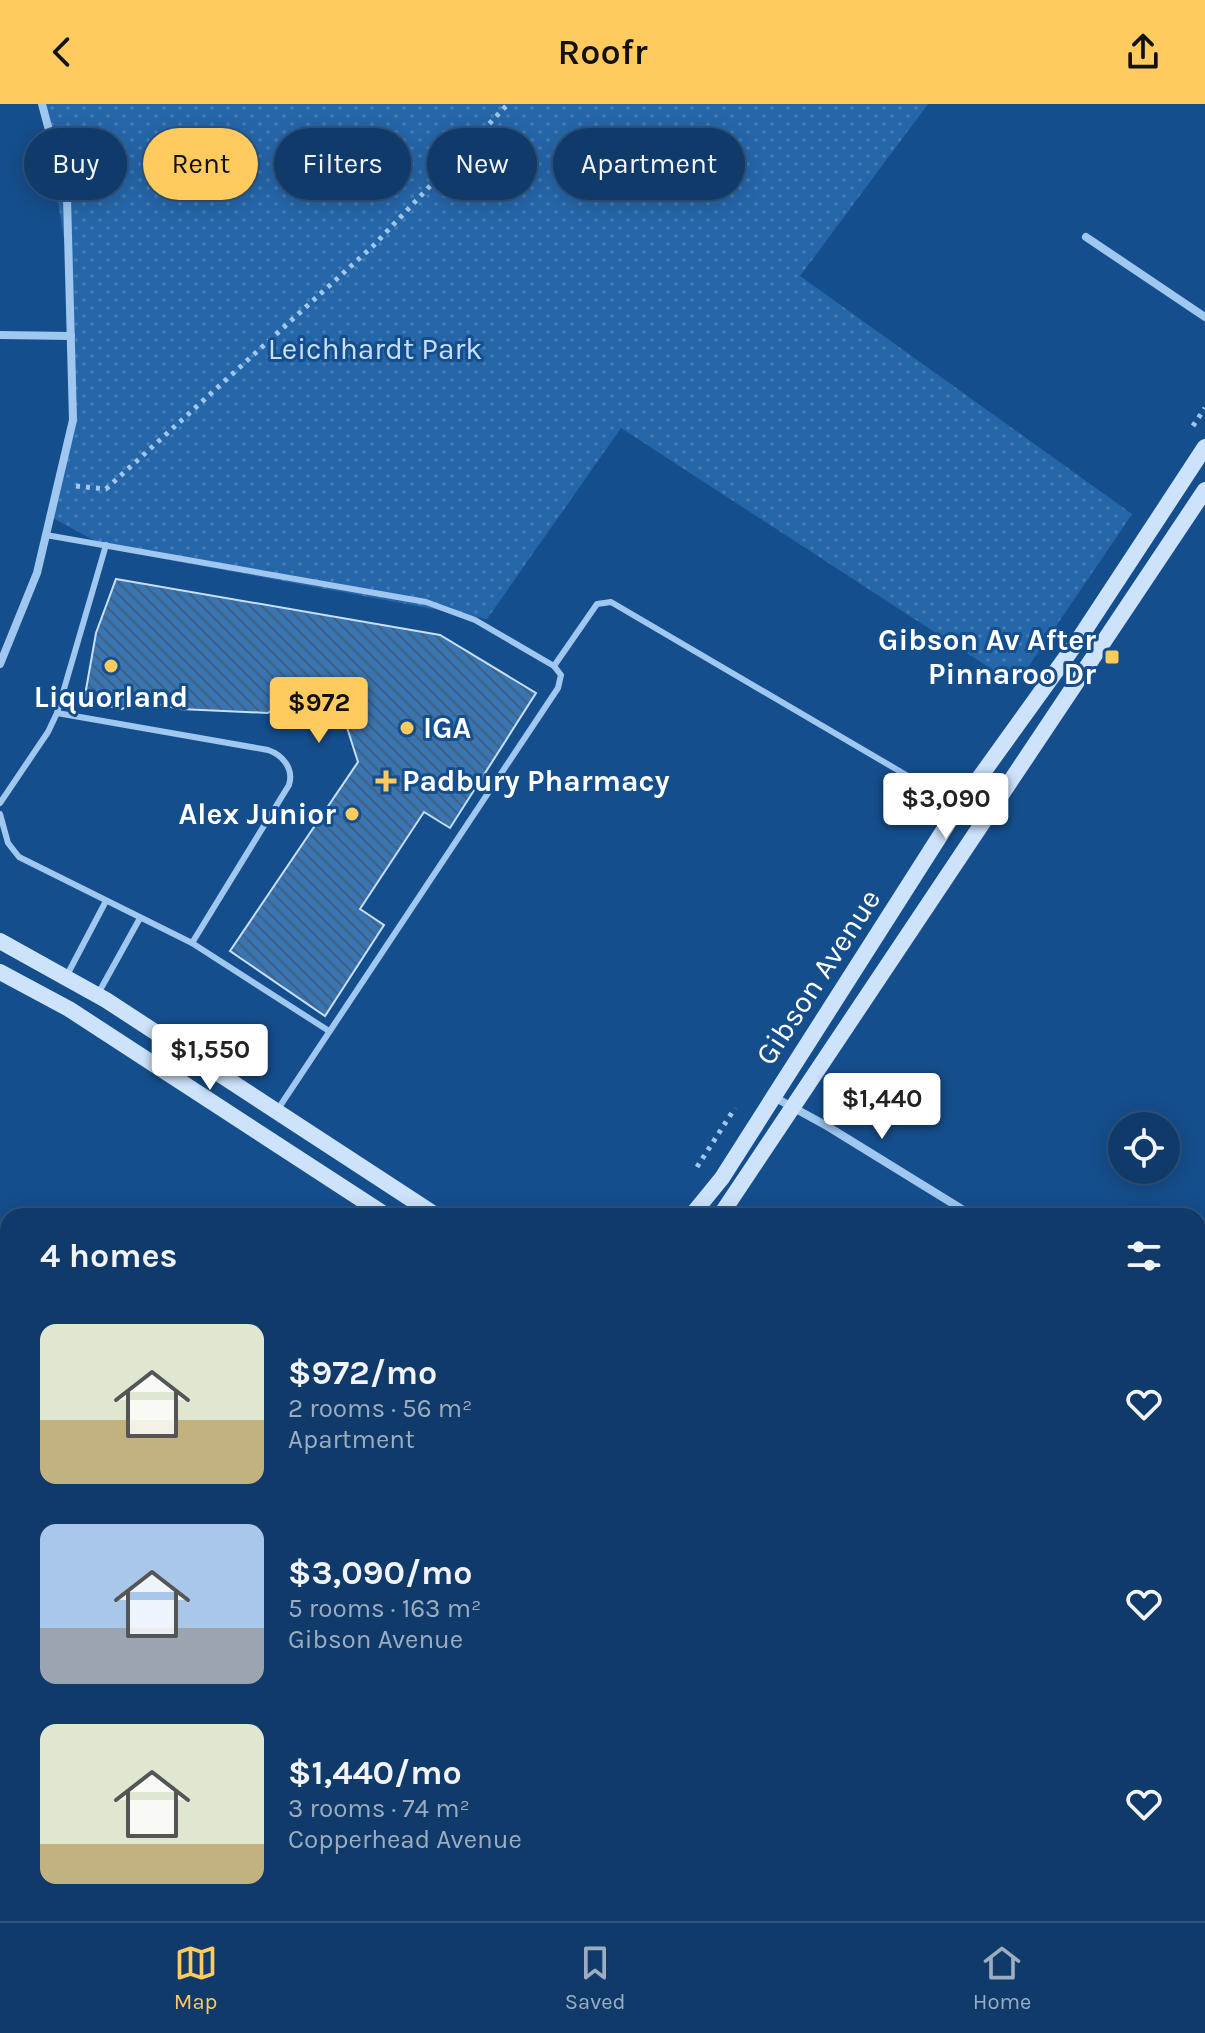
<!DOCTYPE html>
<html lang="en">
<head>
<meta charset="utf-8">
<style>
  :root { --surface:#103a69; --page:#19416f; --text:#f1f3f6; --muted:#9cadc0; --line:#30547d; --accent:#ffca5e }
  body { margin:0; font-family:Karla,sans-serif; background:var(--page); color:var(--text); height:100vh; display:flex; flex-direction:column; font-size:30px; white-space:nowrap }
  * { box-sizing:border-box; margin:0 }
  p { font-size:26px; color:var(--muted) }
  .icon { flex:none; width:44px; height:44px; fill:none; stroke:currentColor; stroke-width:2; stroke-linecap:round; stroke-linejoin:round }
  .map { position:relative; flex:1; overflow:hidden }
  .details { position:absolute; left:0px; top:1104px; width:1206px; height:714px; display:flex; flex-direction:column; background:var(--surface); border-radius:24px 24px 0 0; box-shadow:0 4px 20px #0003,0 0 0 2px var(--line) }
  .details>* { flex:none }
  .banner { position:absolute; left:24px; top:24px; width:800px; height:72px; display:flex; gap:16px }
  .fabs { position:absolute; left:1108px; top:1008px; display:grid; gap:16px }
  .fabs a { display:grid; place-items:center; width:72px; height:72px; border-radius:50%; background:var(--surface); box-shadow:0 4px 20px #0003,0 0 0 2px var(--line); font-size:40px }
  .price { position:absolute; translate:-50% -68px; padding:0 18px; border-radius:8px; background:#fff; color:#222; font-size:26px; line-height:52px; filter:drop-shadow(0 2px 4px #0008) }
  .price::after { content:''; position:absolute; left:50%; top:48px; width:24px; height:18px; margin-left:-12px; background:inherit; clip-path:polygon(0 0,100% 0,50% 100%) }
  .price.current { background:var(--accent); color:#111 }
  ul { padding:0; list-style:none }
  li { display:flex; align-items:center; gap:24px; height:200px; padding:0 40px }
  li span { display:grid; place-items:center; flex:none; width:224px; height:160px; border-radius:16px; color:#555 }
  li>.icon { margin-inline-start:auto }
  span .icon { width:96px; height:96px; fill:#fffc; stroke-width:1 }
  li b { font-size:34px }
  h2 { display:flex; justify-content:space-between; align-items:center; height:96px; padding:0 40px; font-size:34px }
  .pill { padding:0 28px; border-radius:36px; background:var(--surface); box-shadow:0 4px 20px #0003,0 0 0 2px var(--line); font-size:28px; line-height:72px }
  .pill.current { background:var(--accent); color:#111 }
  header { display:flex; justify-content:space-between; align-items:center; height:104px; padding:0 40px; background:var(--accent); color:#111; font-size:36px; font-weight:600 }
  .tabs { display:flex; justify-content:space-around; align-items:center; height:112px; border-top:2px solid var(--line); background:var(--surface); font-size:22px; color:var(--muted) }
  .tabs a { display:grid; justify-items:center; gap:4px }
  .tabs .current { color:var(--accent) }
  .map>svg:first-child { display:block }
  .park { fill:url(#park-dots) }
  .building { fill:url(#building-back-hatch); stroke:#c6e0fb; stroke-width:2 }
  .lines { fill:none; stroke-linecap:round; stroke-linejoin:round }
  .path { stroke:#9fc7f0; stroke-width:5; stroke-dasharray:4 6; stroke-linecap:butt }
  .lane { stroke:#9fc7f0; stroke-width:6 }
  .street { stroke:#9fc7f0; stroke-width:8 }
  .secondary { stroke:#cde3fb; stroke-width:16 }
  .poi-dot { fill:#ffca5e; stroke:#154e8c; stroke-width:3 }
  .labels { text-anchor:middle; stroke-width:6; stroke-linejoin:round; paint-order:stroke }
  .park-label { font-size:30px; fill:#c6e0fb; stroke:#154e8c }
  .poi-label { font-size:30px; font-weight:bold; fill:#fff; stroke:#154e8c; text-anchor:end }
  .street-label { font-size:30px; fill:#fff; stroke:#154e8c }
</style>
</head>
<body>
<header><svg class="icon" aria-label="back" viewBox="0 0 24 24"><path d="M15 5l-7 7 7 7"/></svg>Roofr<svg class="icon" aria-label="share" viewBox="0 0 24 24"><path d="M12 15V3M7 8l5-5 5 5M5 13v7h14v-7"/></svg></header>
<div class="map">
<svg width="1205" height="1817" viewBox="0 0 1205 1817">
  <defs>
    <pattern id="park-dots" width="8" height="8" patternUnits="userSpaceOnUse" patternTransform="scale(2)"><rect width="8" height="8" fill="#2566a9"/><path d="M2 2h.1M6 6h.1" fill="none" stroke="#467db6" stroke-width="1.8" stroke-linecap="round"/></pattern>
    <pattern id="building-back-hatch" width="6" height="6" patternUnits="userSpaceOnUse" patternTransform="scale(2)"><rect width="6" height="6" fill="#3a75b3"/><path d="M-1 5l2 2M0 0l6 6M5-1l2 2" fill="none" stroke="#436080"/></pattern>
  </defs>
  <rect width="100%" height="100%" fill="#154e8c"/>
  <!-- park -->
  <polygon class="park" points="42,0 928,0 800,172 1132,410 1016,581 621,324 487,515 110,445 51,413 73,316 69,165"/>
  <!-- building -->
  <polygon class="building" points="116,475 440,531 536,589 450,724 424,708 360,805 384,821 325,912 230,847 358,658 343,611 282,598 268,609 180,605 138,596 122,605 84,597 96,529"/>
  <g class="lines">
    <!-- path -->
    <g class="path">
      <polyline points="1193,322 1205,304"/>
      <polyline points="76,382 106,385 373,142 508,0"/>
      <polyline points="697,1063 735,1004"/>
    </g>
    <!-- lane -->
    <g class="lane">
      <polyline points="46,431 426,498 475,516 554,562 561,571 558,584 278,1005"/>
      <polyline points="554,562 597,500 611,498 959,702"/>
      <path d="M57 609 268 646C283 651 294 665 289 681L192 839"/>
      <polyline points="0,699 48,628 57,609 106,441"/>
      <polyline points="0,710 8,739 19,753 192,839 329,927"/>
      <polyline points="66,873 106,797"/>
      <polyline points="99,888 140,814"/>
    </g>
    <!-- street -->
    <g class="street">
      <polyline points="1086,133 1205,213"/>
      <polyline points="0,231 71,232"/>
      <polyline points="0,560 37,469 73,316 67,94 42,0"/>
      <polyline points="774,993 827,1022 973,1112"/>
      <polyline points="1198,1252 1205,1256"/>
      <polyline points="1198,1338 1205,1331"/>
      <polyline points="0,1342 8,1347"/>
      <polyline points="0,1603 8,1585"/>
      <polyline points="1198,1662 1205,1662"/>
      <polyline points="853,1817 857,1810"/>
    </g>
    <!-- secondary -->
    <g class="secondary">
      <polyline points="0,837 106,896 437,1112"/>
      <polyline points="0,868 69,905 387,1112"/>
      <polyline points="691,1112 722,1074 959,702 1077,538 1205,343"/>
      <polyline points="720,1112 1205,386"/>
      <polyline points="335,1817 338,1810"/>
      <polyline points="367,1817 370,1810"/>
    </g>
  </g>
  <!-- markers -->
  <g class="poi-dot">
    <rect x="1104" y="545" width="16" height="16" rx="4"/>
    <circle cx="111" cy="562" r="8"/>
    <circle cx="407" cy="624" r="8"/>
    <path d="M382 665h8v8h8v8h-8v8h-8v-8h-8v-8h8z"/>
    <circle cx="352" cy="710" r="8"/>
  </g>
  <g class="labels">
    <!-- park labels -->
    <g class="park-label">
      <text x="375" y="255">Leichhardt Park</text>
    </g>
    <!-- poi labels -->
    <g class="poi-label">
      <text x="1096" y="546">Gibson Av After<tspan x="1096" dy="34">Pinnaroo Dr</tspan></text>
      <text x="111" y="603" text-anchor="middle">Liquorland</text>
      <text x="423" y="634" text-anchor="start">IGA</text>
      <text x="402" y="687" text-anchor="start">Padbury Pharmacy</text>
      <text x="336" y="720">Alex Junior</text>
    </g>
    <!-- street labels -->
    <g class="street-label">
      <text transform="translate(818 873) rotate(-57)" y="10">Gibson Avenue</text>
    </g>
  </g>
</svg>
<div class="fabs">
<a><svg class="icon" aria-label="locate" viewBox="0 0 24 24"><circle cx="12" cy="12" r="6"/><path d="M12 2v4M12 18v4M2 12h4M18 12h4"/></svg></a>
</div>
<b class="price current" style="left:319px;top:641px">$972</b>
<b class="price" style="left:946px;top:737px">$3,090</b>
<b class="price" style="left:210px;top:988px">$1,550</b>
<b class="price" style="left:882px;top:1037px">$1,440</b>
<div class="banner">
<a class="pill">Buy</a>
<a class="pill current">Rent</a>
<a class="pill">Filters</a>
<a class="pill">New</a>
<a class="pill">Apartment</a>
</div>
<section class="details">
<h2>4 homes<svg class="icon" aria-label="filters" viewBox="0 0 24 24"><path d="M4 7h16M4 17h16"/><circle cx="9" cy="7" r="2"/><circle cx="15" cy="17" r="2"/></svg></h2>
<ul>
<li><span style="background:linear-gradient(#dfe7d0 60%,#c2b280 0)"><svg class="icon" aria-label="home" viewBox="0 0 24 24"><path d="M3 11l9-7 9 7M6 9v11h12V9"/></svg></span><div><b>$972/mo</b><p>2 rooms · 56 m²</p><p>Apartment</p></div><svg class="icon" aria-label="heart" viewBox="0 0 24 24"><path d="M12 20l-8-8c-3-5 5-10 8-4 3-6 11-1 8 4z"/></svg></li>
<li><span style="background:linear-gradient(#a9c7e8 65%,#9aa5b1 0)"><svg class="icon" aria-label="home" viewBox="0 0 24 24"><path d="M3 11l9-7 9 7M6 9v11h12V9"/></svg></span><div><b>$3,090/mo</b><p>5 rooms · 163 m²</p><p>Gibson Avenue</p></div><svg class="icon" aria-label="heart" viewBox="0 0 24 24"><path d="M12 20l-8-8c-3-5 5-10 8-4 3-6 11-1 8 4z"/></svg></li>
<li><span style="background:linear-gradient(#dfe7d0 75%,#c2b280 0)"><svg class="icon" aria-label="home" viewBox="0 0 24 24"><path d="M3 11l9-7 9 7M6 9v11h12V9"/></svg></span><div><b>$1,440/mo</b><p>3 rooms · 74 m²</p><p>Copperhead Avenue</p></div><svg class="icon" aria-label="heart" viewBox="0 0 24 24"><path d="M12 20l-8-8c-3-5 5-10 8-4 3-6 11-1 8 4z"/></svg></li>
</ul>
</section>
</div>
<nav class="tabs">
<a class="current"><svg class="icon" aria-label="map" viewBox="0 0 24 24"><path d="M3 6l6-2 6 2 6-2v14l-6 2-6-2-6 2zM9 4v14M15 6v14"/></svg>Map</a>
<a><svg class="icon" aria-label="saved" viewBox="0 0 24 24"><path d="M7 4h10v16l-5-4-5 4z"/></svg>Saved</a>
<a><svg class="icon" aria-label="home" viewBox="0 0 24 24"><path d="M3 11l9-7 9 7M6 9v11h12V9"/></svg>Home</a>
</nav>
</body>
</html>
